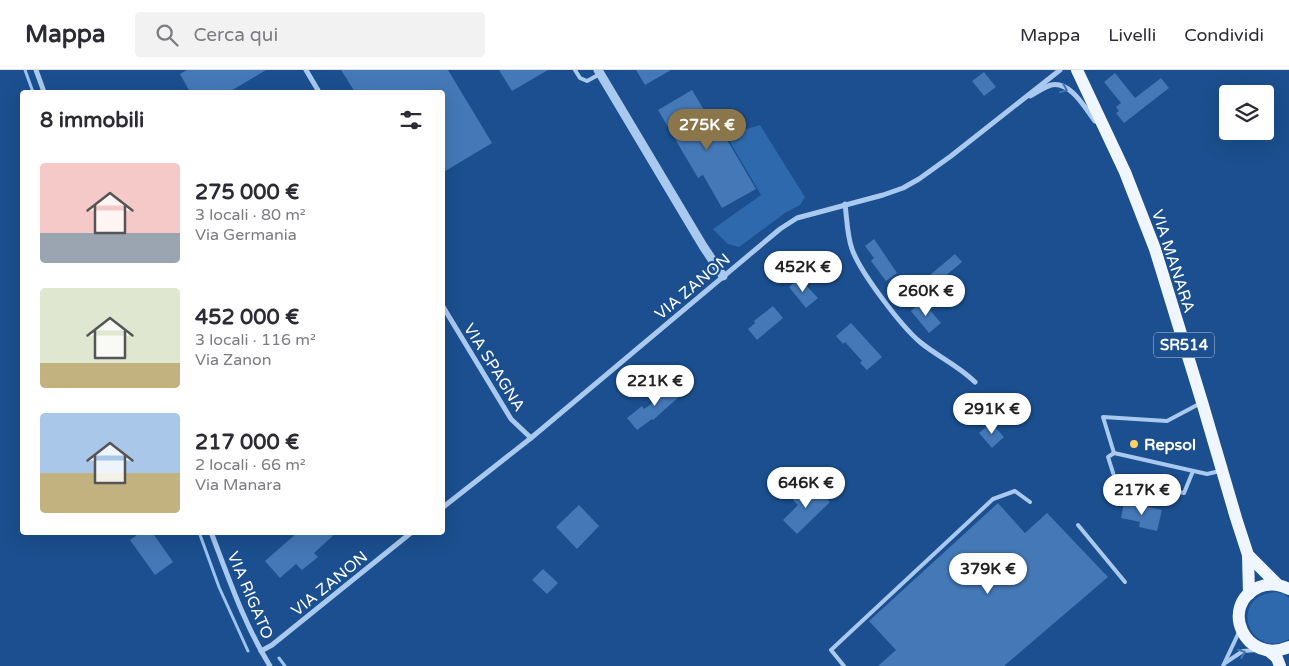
<!DOCTYPE html>
<html lang="it">
<head>
<meta charset="utf-8">
<style>
  :root { --surface:#fff; --page:#f2f2f3; --text:#2b2b33; --muted:#7c7c81; --line:#e1e1e2; --accent:#8a764a }
  body { margin:0; font-family:"Varela Round",sans-serif; background:var(--page); color:var(--text); height:100vh; display:flex; flex-direction:column; font-size:19px; white-space:nowrap }
  * { box-sizing:border-box; margin:0 }
  p { font-size:16px; color:var(--muted) }
  .icon { flex:none; width:28px; height:28px; fill:none; stroke:currentColor; stroke-width:2; stroke-linecap:round; stroke-linejoin:round }
  .map { position:relative; flex:1; overflow:hidden }
  .panel { position:absolute; left:20px; top:20px; width:425px; height:445px; display:flex; flex-direction:column; background:var(--surface); border-radius:5px; box-shadow:0 5px 20px #0002 }
  .panel>* { flex:none }
  .fabs { position:absolute; left:1219px; top:15px; display:grid; gap:10px }
  .fabs a { display:grid; place-items:center; width:55px; height:55px; border-radius:5px; background:var(--surface); box-shadow:0 5px 20px #0002; font-size:25px }
  .price { position:absolute; translate:-50% -42px; padding:0 11px; border-radius:18px; background:#fff; color:#222; font-size:16px; line-height:32px; filter:drop-shadow(0 1px 2px #0008) }
  .price::after { content:''; position:absolute; left:50%; top:30px; width:15px; height:11px; margin-left:-8px; background:inherit; clip-path:polygon(0 0,100% 0,50% 100%) }
  .price.active { background:var(--accent); color:#fff }
  ul { padding:0; list-style:none }
  li { display:flex; align-items:center; gap:15px; height:125px; padding:0 20px }
  li span { display:grid; place-items:center; flex:none; width:140px; height:100px; border-radius:5px; color:#555 }
  li>.icon { margin-inline-start:auto }
  span .icon { width:60px; height:60px; fill:#fffc; stroke-width:1 }
  li b { font-size:21px }
  h2 { display:flex; justify-content:space-between; align-items:center; height:60px; padding:0 20px; font-size:21px }
  header { display:flex; align-items:center; gap:30px; box-sizing:border-box; height:70px; padding:0 25px; background:var(--surface); border-bottom:1px solid var(--line) }
  header strong { font-size:24px }
  nav { display:flex; gap:28px; margin-inline-start:auto; font-size:18px }
  .search { width:350px; height:45px; background:var(--page); display:flex; align-items:center; gap:12px; box-sizing:border-box; padding:0 18px; border-radius:5px; color:var(--muted); font-size:19px }
  .map>svg:first-child { display:block }
  .green { fill:#2e69ad }
  .lines { fill:none; stroke-linecap:round; stroke-linejoin:round }
  .stream { stroke:#9cc4f0; stroke-width:3 }
  .building { fill:#4478b7 }
  .service { stroke:#a9c9ee; stroke-width:4 }
  .minor { stroke:#a9c9ee; stroke-width:5 }
  .tertiary { stroke:#a9c9ee; stroke-width:9 }
  .primary { stroke:#f0f6ff; stroke-width:12 }
  .oneway { stroke:#4674ac }
  .poi-dot { fill:#ffd166; stroke:#1b4f8f; stroke-width:2 }
  .labels { text-anchor:middle; stroke-width:4.5; stroke-linejoin:round; paint-order:stroke }
  .shield { fill:#1b4f8f; stroke:#bbcadd; stroke-width:1 }
  .shield-label { font-size:15px; font-weight:bold; fill:#fff }
  .street-label { font-size:16px; fill:#fff; stroke:#1b4f8f }
  .poi-label { font-size:16px; font-weight:bold; fill:#fff; stroke:#1b4f8f; text-anchor:start }
</style>
</head>
<body>
<header>
<strong>Mappa</strong>
<div class="search"><svg class="icon" aria-label="search" viewBox="0 0 24 24"><circle cx="10" cy="10" r="6"/><path d="M15 15l6 6"/></svg>Cerca qui</div>
<nav><a>Mappa</a><a>Livelli</a><a>Condividi</a></nav>
</header>
<div class="map">
<svg width="1289" height="596" viewBox="0 0 1289 596">
  <rect width="100%" height="100%" fill="#1b4f8f"/>
  <!-- green -->
  <g class="green">
    <polygon points="760,55 805,127 800,135 785,143 739,177 728,174 713,159 761,125 726,65"/>
    <path d="M1276 522 1284 524 1289 528V569C1257 588 1231 543 1260 526 1265 523 1271 523 1276 522Z"/>
  </g>
  <g class="lines">
    <!-- stream -->
    <g class="stream">
      <polyline points="25,0 33,22"/>
      <polyline points="199,462 219,517 248,581"/>
      <polyline points="279,588 285,596"/>
    </g>
  </g>
  <!-- building -->
  <g class="building">
    <polygon points="187,0 266,0 229,22 190,22 180,4"/>
    <polygon points="341,0 448,0 492,73 442,103 442,22 355,22"/>
    <polygon points="499,0 548,0 512,21"/>
    <polygon points="636,0 671,0 645,15"/>
    <polygon points="984,2 996,17 984,26 972,11"/>
    <polygon points="1115,3 1135,28 1161,8 1169,18 1124,53 1116,43 1119,41 1116,37 1121,33 1104,12"/>
    <polygon points="692,20 710,50 694,59 703,74 723,63 756,119 722,138 703,105 698,108 658,40"/>
    <polygon points="874,169 897,203 886,211 871,191 874,188 865,176"/>
    <polygon points="955,184 962,192 931,218 924,210"/>
    <polygon points="799,208 818,228 806,238 789,217"/>
    <polygon points="922,231 941,253 929,263 911,241"/>
    <polygon points="773,236 783,248 757,270 748,259 755,253 754,251"/>
    <polygon points="851,253 882,287 867,300 860,293 862,291 845,272 843,274 836,266"/>
    <polygon points="671,312 681,325 653,350 652,349 637,360 627,348 642,336 644,339 659,328 656,325"/>
    <polygon points="991,353 1004,367 992,378 979,363"/>
    <polygon points="813,415 830,432 797,464 783,450 798,435 793,430 807,417 809,419"/>
    <polygon points="1124,432 1162,440 1157,461 1139,457 1140,452 1121,448"/>
    <polygon points="998,433 1025,463 1047,443 1108,507 1004,596 878,596 896,580 869,551"/>
    <polygon points="579,435 599,456 577,479 556,457"/>
    <polygon points="141,462 152,462 173,492 155,505 130,470"/>
    <polygon points="298,462 337,462 314,483 318,487 302,500 296,494 280,508 265,491"/>
    <polygon points="543,499 558,513 547,524 532,510"/>
  </g>
  <g class="lines">
    <!-- service -->
    <g class="service">
      <polyline points="575,0 580,8 587,11 600,4"/>
      <polyline points="1199,334 1167,351 1103,347 1114,383 1207,404 1220,401"/>
      <polyline points="1114,383 1108,387 1115,409 1184,423 1193,401"/>
      <polyline points="1078,455 1125,512"/>
      <polyline points="1225,593 1243,581 1257,580"/>
      <polyline points="844,596 831,580 993,429 1015,421 1030,432"/>
      <polyline points="1223,596 1239,562"/>
    </g>
    <!-- minor -->
    <g class="minor">
      <polyline points="36,0 44,22"/>
      <polyline points="306,0 319,22"/>
      <path d="M1030 26C1036 23 1044 17 1051 15 1071 11 1085 38 1095 51"/>
      <path d="M845 134C847 149 847 165 852 179 860 202 901 256 920 272 938 287 958 295 975 312"/>
      <polyline points="442,235 511,349 531,368"/>
      <polyline points="442,438 531,368 780,159 797,148 883,125 903,118 919,109 951,86 1060,0"/>
      <path d="M211 462C229 509 244 554 270 596"/>
      <polyline points="261,581 272,575 412,462"/>
    </g>
    <!-- tertiary -->
    <polyline class="tertiary" points="598,0 703,176 723,206"/>
    <!-- primary -->
    <g class="primary">
      <polyline points="1077,0 1125,102 1155,179 1202,332 1236,448 1248,485 1249,524"/>
      <polyline points="1248,485 1277,514"/>
      <path d="M1289 519C1279 514 1269 513 1259 517 1218 535 1245 596 1289 577"/>
      <polyline points="1269,581 1277,588 1280,596"/>
    </g>
  </g>
  <!-- one-way arrows -->
  <defs><path id="oneway-chevron" d="M-2-3.5L2.5 0L-2 3.5" fill="none" stroke-width="1.6" stroke-linecap="round" stroke-linejoin="round" transform="scale(1.25)"/></defs>
  <g class="oneway">
    <use href="#oneway-chevron" transform="translate(1064 19) rotate(22)"/>
    <use href="#oneway-chevron" transform="translate(1242 583) rotate(-21)"/>
  </g>
  <!-- markers -->
  <circle class="poi-dot" cx="1134" cy="374" r="5"/>
  <g class="labels">
    <!-- shield labels -->
    <rect class="shield" x="1154" y="262.5" width="60" height="25" rx="4"/>
    <g class="shield-label">
      <text x="1184" y="280">SR514</text>
    </g>
    <!-- street labels -->
    <g class="street-label">
      <text transform="translate(1174 191) rotate(72)" y="6">VIA MANARA</text>
      <text transform="translate(692 216) rotate(-40)" y="6">VIA ZANON</text>
      <text transform="translate(495 297) rotate(58)" y="6">VIA SPAGNA</text>
      <text transform="translate(329 513) rotate(-39)" y="6">VIA ZANON</text>
      <text transform="translate(251 525) rotate(67)" y="6">VIA RIGATO</text>
    </g>
    <!-- poi labels -->
    <g class="poi-label">
      <text x="1144" y="380">Repsol</text>
    </g>
  </g>
</svg>
<div class="fabs">
<a><svg class="icon" aria-label="layers" viewBox="0 0 24 24"><path d="M12 4l9 5-9 5-9-5zM3 14l9 5 9-5"/></svg></a>
</div>
<b class="price active" style="left:707px;top:81px">275K €</b>
<b class="price" style="left:803px;top:223px">452K €</b>
<b class="price" style="left:926px;top:247px">260K €</b>
<b class="price" style="left:655px;top:337px">221K €</b>
<b class="price" style="left:992px;top:365px">291K €</b>
<b class="price" style="left:806px;top:439px">646K €</b>
<b class="price" style="left:1142px;top:446px">217K €</b>
<b class="price" style="left:988px;top:525px">379K €</b>
<section class="panel">
<h2>8 immobili<svg class="icon" aria-label="filters" viewBox="0 0 24 24"><path d="M4 7h16M4 17h16"/><circle cx="9" cy="7" r="2"/><circle cx="15" cy="17" r="2"/></svg></h2>
<ul>
<li><span style="background:linear-gradient(#f6c9c9 70%,#9aa5b1 0)"><svg class="icon" aria-label="home" viewBox="0 0 24 24"><path d="M3 11l9-7 9 7M6 9v11h12V9"/></svg></span><div><b>275 000 €</b><p>3 locali · 80 m²</p><p>Via Germania</p></div></li>
<li><span style="background:linear-gradient(#dfe7d0 75%,#c2b280 0)"><svg class="icon" aria-label="home" viewBox="0 0 24 24"><path d="M3 11l9-7 9 7M6 9v11h12V9"/></svg></span><div><b>452 000 €</b><p>3 locali · 116 m²</p><p>Via Zanon</p></div></li>
<li><span style="background:linear-gradient(#a9c7e8 60%,#c2b280 0)"><svg class="icon" aria-label="home" viewBox="0 0 24 24"><path d="M3 11l9-7 9 7M6 9v11h12V9"/></svg></span><div><b>217 000 €</b><p>2 locali · 66 m²</p><p>Via Manara</p></div></li>
</ul>
</section>
</div>
</body>
</html>
